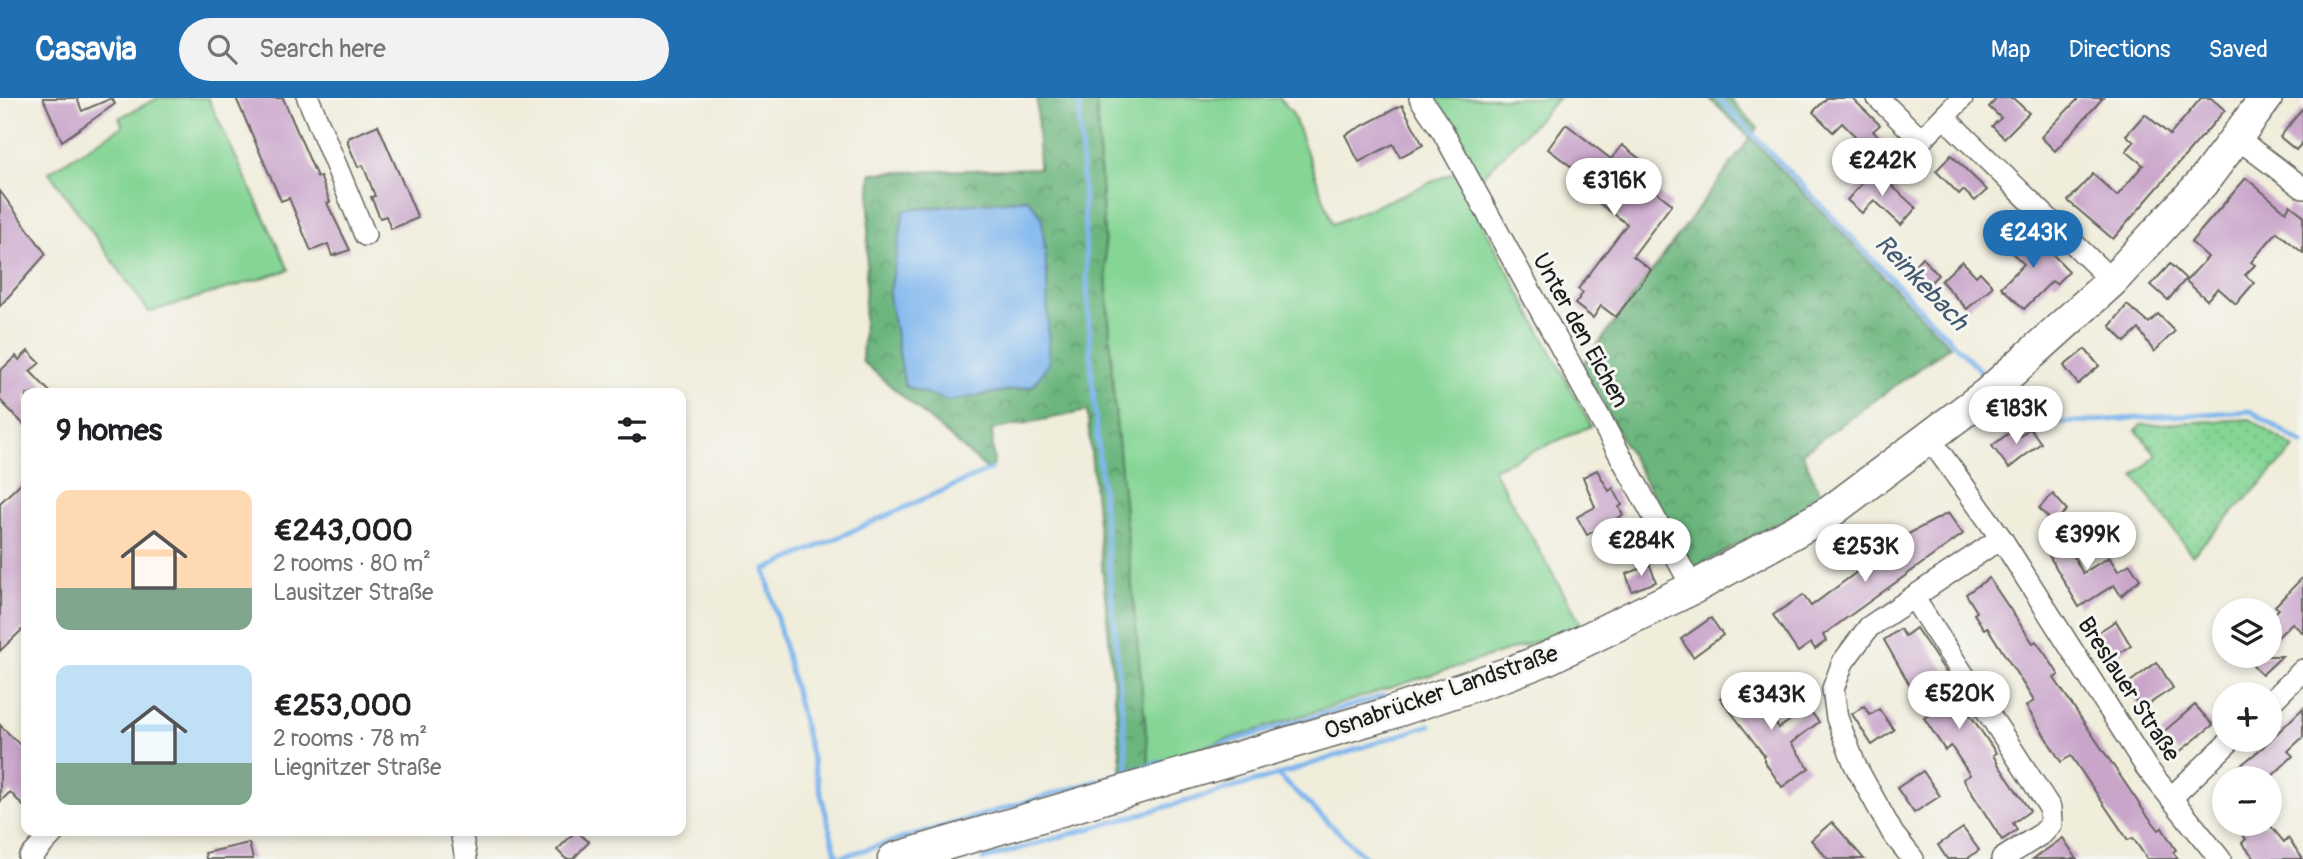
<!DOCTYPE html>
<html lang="en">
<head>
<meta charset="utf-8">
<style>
  :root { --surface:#fff; --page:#f2f2f2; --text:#202124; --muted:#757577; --accent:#1f6fb2 }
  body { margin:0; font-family:Pangolin,sans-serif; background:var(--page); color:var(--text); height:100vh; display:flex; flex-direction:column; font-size:26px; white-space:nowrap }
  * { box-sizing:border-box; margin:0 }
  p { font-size:23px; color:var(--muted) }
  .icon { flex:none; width:38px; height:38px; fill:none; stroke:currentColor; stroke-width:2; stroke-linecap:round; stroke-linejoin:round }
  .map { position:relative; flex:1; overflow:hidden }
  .sheet { position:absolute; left:21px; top:290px; width:665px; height:448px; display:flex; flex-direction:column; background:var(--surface); border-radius:14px; box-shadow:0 4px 10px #0003 }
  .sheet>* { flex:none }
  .tools { position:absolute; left:2212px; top:500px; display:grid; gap:14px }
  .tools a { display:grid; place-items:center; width:70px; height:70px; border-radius:50%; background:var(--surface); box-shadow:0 4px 10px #0003; font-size:35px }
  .price { position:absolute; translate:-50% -60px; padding:0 16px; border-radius:24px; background:#fff; color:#222; font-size:23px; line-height:46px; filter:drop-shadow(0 2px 4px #0008) }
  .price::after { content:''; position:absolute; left:50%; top:42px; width:21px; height:16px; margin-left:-10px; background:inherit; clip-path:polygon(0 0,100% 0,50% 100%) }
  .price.selected { background:var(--accent); color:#fff }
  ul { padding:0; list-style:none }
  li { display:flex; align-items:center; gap:21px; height:175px; padding:0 35px }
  li span { display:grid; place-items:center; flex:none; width:196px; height:140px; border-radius:14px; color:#555 }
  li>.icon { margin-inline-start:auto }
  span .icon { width:84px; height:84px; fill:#fffc; stroke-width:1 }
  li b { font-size:30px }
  h2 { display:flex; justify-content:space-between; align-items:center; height:84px; padding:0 35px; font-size:30px }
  header { display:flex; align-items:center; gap:42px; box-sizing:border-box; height:98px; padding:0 35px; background:var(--accent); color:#fff }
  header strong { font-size:33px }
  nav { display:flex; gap:38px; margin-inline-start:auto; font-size:24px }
  .search { width:490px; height:63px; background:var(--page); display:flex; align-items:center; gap:18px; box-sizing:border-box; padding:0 24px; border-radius:38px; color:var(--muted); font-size:26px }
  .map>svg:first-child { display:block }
  .grass { fill:#85d595; stroke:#507858; stroke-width:2 }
  .forest { fill:url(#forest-crowns); stroke:#44694d; stroke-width:2; fill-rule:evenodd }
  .park { fill:url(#park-dots); stroke:#507858; stroke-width:2 }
  .water { fill:#7db5ed; stroke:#4c6884; stroke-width:2 }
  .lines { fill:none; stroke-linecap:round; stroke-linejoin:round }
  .stream { stroke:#7db5ed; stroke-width:5 }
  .building { fill:#c9a5ca }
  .street-casing { stroke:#66655f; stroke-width:24 }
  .secondary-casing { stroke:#66655f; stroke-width:35 }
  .street { stroke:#fff; stroke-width:21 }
  .secondary { stroke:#fff; stroke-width:32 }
  .labels { text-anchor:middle; stroke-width:6; stroke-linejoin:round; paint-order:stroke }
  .street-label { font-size:24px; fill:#1c1c1c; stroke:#f6f6f2 }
  .water-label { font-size:26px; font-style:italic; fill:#435970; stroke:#f6f6f2 }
</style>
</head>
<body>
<header>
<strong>Casavia</strong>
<div class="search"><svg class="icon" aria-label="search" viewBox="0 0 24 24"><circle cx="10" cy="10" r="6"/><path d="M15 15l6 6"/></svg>Search here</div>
<nav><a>Map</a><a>Directions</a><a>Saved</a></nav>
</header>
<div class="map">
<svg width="2303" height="761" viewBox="0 0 2303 761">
  <defs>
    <pattern id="forest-crowns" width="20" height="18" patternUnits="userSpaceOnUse" patternTransform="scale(1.75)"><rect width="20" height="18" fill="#6cb67e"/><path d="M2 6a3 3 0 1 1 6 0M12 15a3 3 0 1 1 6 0" fill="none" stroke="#589366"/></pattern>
    <pattern id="park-dots" width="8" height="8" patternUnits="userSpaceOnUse" patternTransform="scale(1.75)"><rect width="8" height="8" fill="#85d595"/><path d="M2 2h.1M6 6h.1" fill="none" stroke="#72b680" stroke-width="1.8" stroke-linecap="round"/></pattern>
  </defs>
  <rect width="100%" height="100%" fill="#f6f6f2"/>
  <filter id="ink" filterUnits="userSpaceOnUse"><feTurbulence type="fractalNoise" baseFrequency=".0143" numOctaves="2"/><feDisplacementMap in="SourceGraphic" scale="14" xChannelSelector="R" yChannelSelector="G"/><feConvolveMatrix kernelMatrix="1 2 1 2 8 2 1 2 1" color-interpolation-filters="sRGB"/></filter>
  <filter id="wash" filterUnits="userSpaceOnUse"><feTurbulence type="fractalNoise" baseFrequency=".00686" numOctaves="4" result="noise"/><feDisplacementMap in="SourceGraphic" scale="28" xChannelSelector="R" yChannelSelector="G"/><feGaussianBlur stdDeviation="1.57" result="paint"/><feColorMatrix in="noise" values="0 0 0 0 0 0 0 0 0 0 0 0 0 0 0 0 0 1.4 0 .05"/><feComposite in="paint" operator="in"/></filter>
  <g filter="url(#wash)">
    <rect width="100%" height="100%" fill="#f0eddb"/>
    <!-- grass -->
    <g class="grass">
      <polygon points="158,0 208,0 289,172 149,214 49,74 123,28 119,20"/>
      <polygon points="1096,0 1279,0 1292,14 1333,126 1455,74 1591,328 1493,371 1583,529 1149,666 1113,290"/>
      <polygon points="1430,0 1559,0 1480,81"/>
    </g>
    <!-- forest -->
    <g class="forest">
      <path d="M1037 0H1096L1113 290 1149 666 1122 674 1087 313 992 332 994 367 987 371 862 263 871 75 1039 70ZM1042 120 1049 265 1033 288 948 303 905 288Z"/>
      <polygon points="1709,0 1729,0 1758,30 1751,40 1950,248 1802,355 1823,400 1693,471 1582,268 1750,40"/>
    </g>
    <!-- park -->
    <polygon class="park" points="2250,321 2295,350 2192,457 2134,378 2157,357 2136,332 2141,327"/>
    <!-- water -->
    <polygon class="water" points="1028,101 1042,119 1047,177 1049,265 1033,288 948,303 905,288 889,199 904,112"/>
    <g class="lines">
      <!-- stream -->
      <g class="stream">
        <polyline points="1079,0 1091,270 1128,676"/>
        <polyline points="1718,0 1981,274"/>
        <polyline points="2011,305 2044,326 2251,313 2303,346"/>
        <polyline points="991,371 765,472 837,760 1384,598"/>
        <polyline points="1278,677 1367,761"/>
        <polyline points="983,761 1278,677 1430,627"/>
      </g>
    </g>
    <g id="blocks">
      <!-- building -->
      <g class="building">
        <polygon points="43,0 77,0 82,13 112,0 115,6 62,43"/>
        <polygon points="236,0 283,0 317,79 320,78 330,104 327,105 350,152 332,158 328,146 311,153 289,100 281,103"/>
        <polygon points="1827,0 1852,0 1880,27 1873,33 1891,51 1867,75 1850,58 1862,45 1842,25 1833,34 1813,14"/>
        <polygon points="1997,0 2013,0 2029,15 2004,40 1992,28 2001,20 1989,9"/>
        <polygon points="2079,0 2103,0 2055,53 2041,39"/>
        <polygon points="2201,0 2211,0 2225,12 2113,141 2068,103 2093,76 2117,98 2143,67 2126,53 2134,44 2126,37 2145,16 2170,37"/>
        <polygon points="1402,7 1423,47 1400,59 1393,46 1359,64 1345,37"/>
        <polygon points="2303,10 2303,44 2296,52 2280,39"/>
        <polygon points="1566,26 1611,61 1622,47 1650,69 1641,82 1672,106 1633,158 1651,172 1616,219 1601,208 1593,220 1575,206 1583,195 1578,191 1627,126 1585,95 1593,85 1548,51"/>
        <polygon points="378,27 418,120 391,131 386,118 380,120 371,99 375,98 363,67 358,69 348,46 348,40"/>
        <polygon points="1951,57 1987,92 1975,103 1963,92 1959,96 1936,73"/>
        <polygon points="1875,71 1882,83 1890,86 1916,110 1901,127 1874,102 1862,115 1847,102"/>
        <polygon points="2246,80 2286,114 2290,107 2303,117 2303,155 2277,134 2251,164 2255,167 2245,177 2254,185 2236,206 2218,190 2207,202 2186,183 2208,159 2191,144"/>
        <polygon points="0,93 46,156 0,208"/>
        <polygon points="2028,131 2069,173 2056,186 2052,183 2024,211 2001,189 2024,166 2008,151"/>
        <polygon points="1922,159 1938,177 1923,192 1907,175"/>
        <polygon points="1962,163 1976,178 1980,174 1993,188 1967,211 1941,183"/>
        <polygon points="2170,166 2186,181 2168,202 2151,187"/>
        <polygon points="2127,207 2149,225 2158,216 2175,233 2154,254 2139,231 2125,244 2110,228"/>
        <polygon points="2085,251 2099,268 2078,286 2064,268"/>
        <polygon points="28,253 40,265 30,273 52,296 26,296 26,329 0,302 0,273 16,258 19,262"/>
        <polygon points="2030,330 2041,345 2009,370 1992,348 2010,334 2012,336 2016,333 2020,338"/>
        <polygon points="1597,372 1609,393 1613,390 1622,407 1619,409 1623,417 1587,437 1577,419 1595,409 1583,379"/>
        <polygon points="26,380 26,528 0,553 0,405"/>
        <polygon points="2053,396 2067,412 2053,425 2039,410"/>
        <polygon points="1948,415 1963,436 1823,537 1826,543 1815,551 1811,545 1798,554 1773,517 1803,497 1811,508 1908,436"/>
        <polygon points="2058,431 2083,475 2109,459 2118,473 2130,466 2140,481 2121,498 2114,487 2079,509 2040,442"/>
        <polygon points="1650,467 1656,484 1632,493 1626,476"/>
        <polygon points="2303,479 2303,535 2292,525 2270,547 2270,520 2279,511 2275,508"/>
        <polygon points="1989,480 2033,545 2036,543 2048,560 2059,577 2054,580 2144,713 2159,732 2162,730 2176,752 2173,754 2178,761 2147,761 2133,740 2128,742 2071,658 2061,664 2026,608 2034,603 1987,529 1984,531 1974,516 1977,514 1966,496"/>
        <polygon points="1711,520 1723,537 1693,559 1681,541"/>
        <polygon points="2116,523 2131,548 2110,561 2095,536"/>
        <polygon points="1916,530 1972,613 1969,615 1996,655 1993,657 1998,666 2030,713 2013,725 2017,732 2002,742 1963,681 1970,677 1951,648 1945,652 1924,620 1935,613 1918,588 1912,591 1884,542 1900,531 1905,538"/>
        <polygon points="2244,558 2282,558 2262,577"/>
        <polygon points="2157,564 2173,590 2141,611 2126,587"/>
        <polygon points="1747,582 1779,630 1808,610 1819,624 1791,645 1809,670 1782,689 1764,663 1764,657 1720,600"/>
        <polygon points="2195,607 2213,627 2178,655 2161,636"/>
        <polygon points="1864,608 1870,617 1879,611 1894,632 1872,647 1852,616"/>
        <polygon points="2303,610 2303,639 2288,653 2293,658 2269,681 2224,681 2262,650"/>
        <polygon points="0,627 26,653 26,711 10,694 0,704"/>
        <polygon points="1923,673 1940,698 1914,715 1897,690"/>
        <polygon points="1832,724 1841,734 1864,761 1828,761 1811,742"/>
        <polygon points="2252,726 2269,726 2284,744 2288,740 2303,761 2255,761 2242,745 2246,741 2241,735"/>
        <polygon points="1963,730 1979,752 1967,761 1947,761 1938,747"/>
        <polygon points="576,733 589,744 573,761 566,761 557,752"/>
        <polygon points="2063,740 2077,761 2033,761"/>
        <polygon points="249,745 253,761 206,761 205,755"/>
      </g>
    </g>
  </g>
  <g filter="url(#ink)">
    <use href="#blocks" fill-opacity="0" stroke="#66655f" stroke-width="2"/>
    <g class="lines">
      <!-- street casing -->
      <g class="street-casing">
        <g id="street">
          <polyline points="308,0 365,137"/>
          <polyline points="1420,0 1443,34 1693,490"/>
          <polyline points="1878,0 1921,42"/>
          <polyline points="1944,19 2112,183"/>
          <polyline points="2237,40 2303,90"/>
          <polyline points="1891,73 1962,0"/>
          <polyline points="1930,341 2001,440 2146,669 2220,761"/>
          <polyline points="1913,499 2050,710 2051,726 2043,735 2002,761"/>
          <polyline points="2270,605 2303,572"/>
          <polyline points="2171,700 2231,642"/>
          <polyline points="461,733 466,761"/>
          <polyline points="29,761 55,733"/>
          <polyline points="1913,761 1893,736 1855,667 1837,620 1833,591 1843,564 1869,529 2001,440"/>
        </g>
      </g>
      <!-- secondary casing -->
      <g class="secondary-casing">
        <polyline id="secondary" points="894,761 1384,617 1507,576 1546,561 1693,490 1830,414 1987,296 2112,183 2202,85 2266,0"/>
      </g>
      <!-- street -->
      <use href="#street" class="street"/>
      <!-- secondary -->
      <use href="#secondary" class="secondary"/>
    </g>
  </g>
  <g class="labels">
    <!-- street labels -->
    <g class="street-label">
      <text transform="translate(1581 232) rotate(61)" y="8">Unter den Eichen</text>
      <text transform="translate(2129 591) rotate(57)" y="8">Breslauer Straße</text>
      <text transform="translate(1441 594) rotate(-19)" y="8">Osnabrücker Landstraße</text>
    </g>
    <!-- water labels -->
    <g class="water-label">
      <text transform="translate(1922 184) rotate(46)" y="9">Reinkebach</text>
    </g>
  </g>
</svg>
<div class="tools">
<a><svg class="icon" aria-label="layers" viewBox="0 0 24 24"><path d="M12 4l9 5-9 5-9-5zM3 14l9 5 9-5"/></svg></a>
<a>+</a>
<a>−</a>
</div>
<b class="price" style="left:1882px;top:100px">€242K</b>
<b class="price" style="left:1614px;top:120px">€316K</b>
<b class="price selected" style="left:2033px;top:172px">€243K</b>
<b class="price" style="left:2016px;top:348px">€183K</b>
<b class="price" style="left:2087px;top:474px">€399K</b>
<b class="price" style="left:1641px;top:480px">€284K</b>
<b class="price" style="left:1865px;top:486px">€253K</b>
<b class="price" style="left:1959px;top:633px">€520K</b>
<b class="price" style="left:1771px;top:634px">€343K</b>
<section class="sheet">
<h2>9 homes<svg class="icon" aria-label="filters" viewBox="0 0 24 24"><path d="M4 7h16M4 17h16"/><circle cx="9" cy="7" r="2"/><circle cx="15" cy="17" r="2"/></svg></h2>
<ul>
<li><span style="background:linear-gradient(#ffd9b3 70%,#7fa58c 0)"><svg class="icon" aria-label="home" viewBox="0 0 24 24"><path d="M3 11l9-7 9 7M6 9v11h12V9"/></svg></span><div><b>€243,000</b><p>2 rooms · 80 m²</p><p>Lausitzer Straße</p></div></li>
<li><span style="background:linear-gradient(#bfe0f5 70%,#7fa58c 0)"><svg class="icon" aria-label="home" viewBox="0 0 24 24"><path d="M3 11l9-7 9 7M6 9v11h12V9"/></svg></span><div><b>€253,000</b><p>2 rooms · 78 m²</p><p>Liegnitzer Straße</p></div></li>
</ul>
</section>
</div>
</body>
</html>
